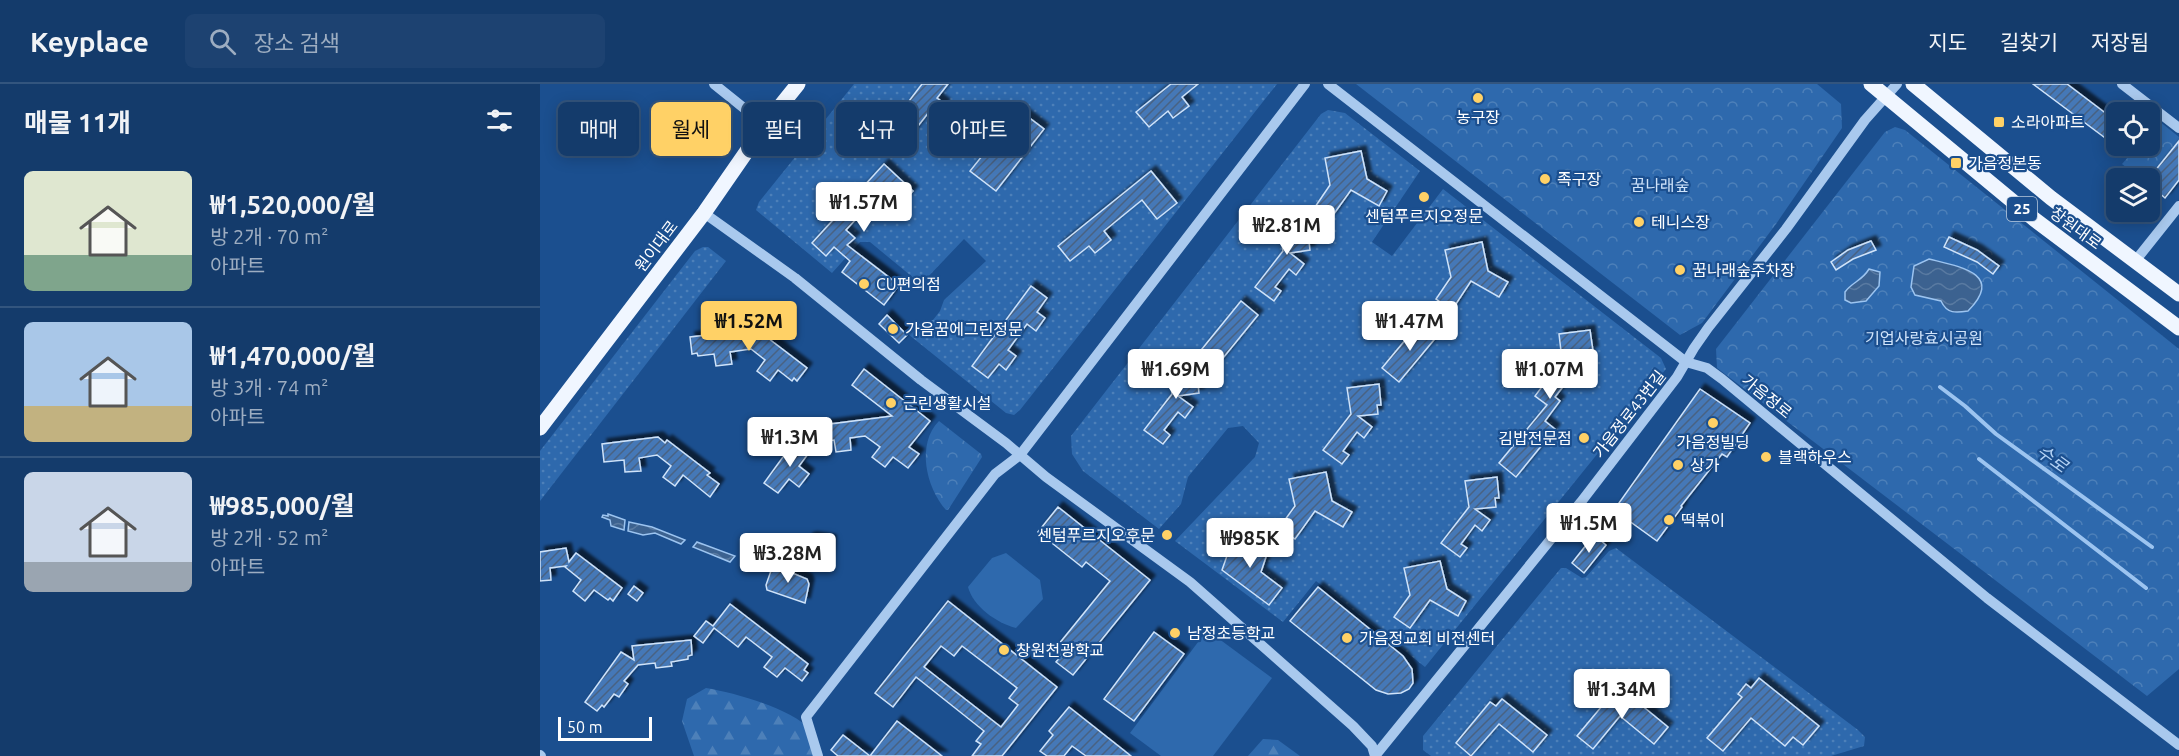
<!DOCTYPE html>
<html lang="ko">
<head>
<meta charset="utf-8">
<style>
  :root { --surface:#143b6b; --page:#1d4271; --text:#f1f3f6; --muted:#9dadc1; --line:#33557e; --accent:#ffd166 }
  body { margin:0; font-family:Ubuntu,"Noto Sans KR",sans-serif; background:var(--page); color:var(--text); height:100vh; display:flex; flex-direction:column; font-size:22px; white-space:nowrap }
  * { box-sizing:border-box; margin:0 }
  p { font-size:20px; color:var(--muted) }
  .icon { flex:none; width:33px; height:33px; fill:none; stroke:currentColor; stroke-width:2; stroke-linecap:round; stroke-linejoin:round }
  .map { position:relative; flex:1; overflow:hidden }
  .sheet { display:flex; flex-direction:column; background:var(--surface); width:540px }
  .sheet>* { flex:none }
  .banner { position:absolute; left:18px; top:18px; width:570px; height:54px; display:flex; gap:12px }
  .controls { position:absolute; left:1566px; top:18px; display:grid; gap:12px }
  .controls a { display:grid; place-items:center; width:54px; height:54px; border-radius:9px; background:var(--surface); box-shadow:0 3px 15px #0003,0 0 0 2px var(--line); font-size:30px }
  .scale { position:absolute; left:18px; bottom:15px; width:94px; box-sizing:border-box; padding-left:6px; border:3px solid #fff; border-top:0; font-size:16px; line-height:21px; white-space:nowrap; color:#fff; -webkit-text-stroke:4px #1b4f8f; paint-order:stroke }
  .price { position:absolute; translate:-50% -51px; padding:0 14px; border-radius:6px; background:#fff; color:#222; font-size:20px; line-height:39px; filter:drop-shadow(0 2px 3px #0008) }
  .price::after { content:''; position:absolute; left:50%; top:36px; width:18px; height:14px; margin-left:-9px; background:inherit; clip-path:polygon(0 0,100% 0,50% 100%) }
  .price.active { background:var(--accent); color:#111 }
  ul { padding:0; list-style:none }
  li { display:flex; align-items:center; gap:18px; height:150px; padding:0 24px }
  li+li { border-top:2px solid var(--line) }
  li span { display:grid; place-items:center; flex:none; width:168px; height:120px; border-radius:9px; color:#555 }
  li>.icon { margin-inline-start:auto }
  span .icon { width:72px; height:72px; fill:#fffc; stroke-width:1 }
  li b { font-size:26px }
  h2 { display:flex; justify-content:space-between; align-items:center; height:72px; padding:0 24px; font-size:26px }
  .pill { padding:0 21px; border-radius:9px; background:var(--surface); box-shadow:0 3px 15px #0003,0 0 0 2px var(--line); font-size:21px; line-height:54px }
  .pill.active { background:var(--accent); color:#111 }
  header { display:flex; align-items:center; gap:36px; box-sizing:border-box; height:84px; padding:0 30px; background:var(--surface); border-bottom:2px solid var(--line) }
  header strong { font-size:28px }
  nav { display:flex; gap:33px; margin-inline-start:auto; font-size:21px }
  .search { width:420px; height:54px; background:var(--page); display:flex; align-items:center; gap:15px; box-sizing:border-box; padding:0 21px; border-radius:9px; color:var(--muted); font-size:22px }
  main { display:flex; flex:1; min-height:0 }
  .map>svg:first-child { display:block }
  .grass { fill:#2e69ad }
  .forest { fill:url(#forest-firs) }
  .park { fill:url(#park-crowns) }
  .garden { fill:url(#garden-dots) }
  .water { fill:url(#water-waves); stroke:#9cc4f0; stroke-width:1.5 }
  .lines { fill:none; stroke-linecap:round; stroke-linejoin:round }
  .stream { stroke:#9cc4f0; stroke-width:4 }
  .building { fill:url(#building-hatch); stroke:#cfe3fa; stroke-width:1.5; fill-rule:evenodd; filter:url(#shadow) }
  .minor { stroke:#a9c9ee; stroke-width:10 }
  .major { stroke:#f0f6ff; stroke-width:15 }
  .poi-dot { fill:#ffd166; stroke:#1b4f8f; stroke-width:2 }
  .labels { text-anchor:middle; stroke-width:4.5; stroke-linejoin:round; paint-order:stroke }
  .shield { fill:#1b4f8f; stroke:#bbcadd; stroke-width:1.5 }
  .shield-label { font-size:15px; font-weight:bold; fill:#fff }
  .poi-label { font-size:16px; fill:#fff; stroke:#1b4f8f; text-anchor:start }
  .park-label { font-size:16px; fill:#cfe3fa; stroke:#1b4f8f }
  .street-label { font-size:16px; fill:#fff; stroke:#1b4f8f }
  .water-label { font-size:18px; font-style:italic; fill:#b5d3f5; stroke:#1b4f8f }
</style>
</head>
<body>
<header>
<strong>Keyplace</strong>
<div class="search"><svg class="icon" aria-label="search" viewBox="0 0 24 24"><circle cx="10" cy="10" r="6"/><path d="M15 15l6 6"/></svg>장소 검색</div>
<nav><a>지도</a><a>길찾기</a><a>저장됨</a></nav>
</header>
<main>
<section class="sheet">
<h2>매물 11개<svg class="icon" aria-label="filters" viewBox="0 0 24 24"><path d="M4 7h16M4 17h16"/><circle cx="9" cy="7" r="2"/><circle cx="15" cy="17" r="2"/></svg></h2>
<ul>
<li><span style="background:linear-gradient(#dfe7d0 70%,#7fa58c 0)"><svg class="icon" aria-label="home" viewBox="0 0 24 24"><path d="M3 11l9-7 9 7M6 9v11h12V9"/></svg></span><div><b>₩1,520,000/월</b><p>방 2개 · 70 m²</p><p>아파트</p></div></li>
<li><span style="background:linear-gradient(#a9c7e8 70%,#c2b280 0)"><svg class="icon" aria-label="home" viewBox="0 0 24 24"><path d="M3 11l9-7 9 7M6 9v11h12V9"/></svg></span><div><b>₩1,470,000/월</b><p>방 3개 · 74 m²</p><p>아파트</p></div></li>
<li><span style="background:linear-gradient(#c9d6e8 75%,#9aa5b1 0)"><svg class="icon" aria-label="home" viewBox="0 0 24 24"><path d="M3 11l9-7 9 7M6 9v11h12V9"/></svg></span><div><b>₩985,000/월</b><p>방 2개 · 52 m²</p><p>아파트</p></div></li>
</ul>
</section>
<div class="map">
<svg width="1639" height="672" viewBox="0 0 1639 672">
  <defs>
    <pattern id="forest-firs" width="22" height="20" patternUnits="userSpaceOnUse" patternTransform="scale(1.5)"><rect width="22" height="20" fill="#2e69ad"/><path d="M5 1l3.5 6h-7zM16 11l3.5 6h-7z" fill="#4d80b9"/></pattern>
    <pattern id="park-crowns" width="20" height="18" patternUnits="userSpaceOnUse" patternTransform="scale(1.5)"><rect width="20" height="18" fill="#2e69ad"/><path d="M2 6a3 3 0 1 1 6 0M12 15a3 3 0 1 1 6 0" fill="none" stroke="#4d80b9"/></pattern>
    <pattern id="garden-dots" width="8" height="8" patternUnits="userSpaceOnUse" patternTransform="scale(1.5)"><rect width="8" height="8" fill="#2e69ad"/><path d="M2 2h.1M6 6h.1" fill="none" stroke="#4d80b9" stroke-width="1.8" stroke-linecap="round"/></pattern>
    <pattern id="water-waves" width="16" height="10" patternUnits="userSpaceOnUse" patternTransform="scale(1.5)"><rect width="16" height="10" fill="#3c6290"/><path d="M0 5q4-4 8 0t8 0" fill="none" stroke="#597aa1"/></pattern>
    <pattern id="building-hatch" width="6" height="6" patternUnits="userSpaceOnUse" patternTransform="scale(1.5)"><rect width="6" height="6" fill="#4478b7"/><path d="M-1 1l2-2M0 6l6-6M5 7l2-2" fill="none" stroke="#486282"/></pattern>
    <filter id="shadow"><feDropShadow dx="5" dy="-5" stdDeviation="1.5" flood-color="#0009"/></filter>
  </defs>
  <rect width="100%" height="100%" fill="#1b4f8f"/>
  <!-- grass -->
  <g class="grass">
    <path d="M466 469 500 496 503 515 476 544C456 539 433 522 428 503L452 474Z"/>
    <polygon points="667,546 732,594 673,672 621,672 590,649"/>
  </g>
  <!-- forest -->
  <g class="forest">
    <path d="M166 604C195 609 251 624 271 646 277 652 280 664 283 672H154L142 637 147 615Z"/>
    <polygon points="723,655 738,656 760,672 708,672"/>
  </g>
  <!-- park -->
  <g class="park">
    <polygon points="816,0 1277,0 1301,20 1302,44 1236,140 1162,239 1140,251"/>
    <polygon points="1619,37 1639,53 1639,57 1608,94 1600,94 1582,80 1598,62 1610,62 1610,48"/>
    <polygon points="1355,43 1365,46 1639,265 1639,585 1607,612 1177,284 1176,265 1345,48"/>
    <path d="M399 337 441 370 442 373 408 426H406C386 404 376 360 399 337Z"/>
  </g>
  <!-- garden -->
  <g class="garden">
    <polygon points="314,0 737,0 480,326 474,331 466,329 368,250 376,241 393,236 400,227 404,216 446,177 424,155 385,196 376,196 330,158 320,158 292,189 216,126 219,118"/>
    <polygon points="788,26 805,29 880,87 832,158 852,172 903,105 1121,274 1126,285 885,583 776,497 743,538 635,457 715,373 719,359 703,342 688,344 648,393 641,420 619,445 543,387 532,370 531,352 781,30"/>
    <polygon points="163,163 168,163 186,177 0,417 0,367 155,167"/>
    <polygon points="1076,464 1318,646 1325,653 1324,662 1291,672 891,672 883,666 883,652 1021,484 1026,484 1042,494 1046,493 1069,467"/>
  </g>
  <!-- water -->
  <g class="water">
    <path d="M1389 175C1417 182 1466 189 1428 227 1416 229 1407 230 1401 217L1375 211 1371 203 1374 182Z"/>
    <path d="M1329 185 1340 188 1339 202 1326 217 1311 219 1305 216V208C1312 198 1322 197 1329 185Z"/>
    <polygon points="68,430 85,436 84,446 71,442 70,436 62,433 63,431 68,432"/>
    <polygon points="89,438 112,443 145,456 141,460 115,449 103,451 88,447"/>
    <polygon points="157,458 195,472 190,478 153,463"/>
  </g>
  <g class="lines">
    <!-- stream -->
    <g class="stream">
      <polyline points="1400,303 1425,322 1456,350 1612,463"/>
      <polyline points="1439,375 1606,504"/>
    </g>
  </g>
  <!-- building -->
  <g class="building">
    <polygon points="382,0 408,0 397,14 405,20 396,33 389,28 371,51 353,38"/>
    <polygon points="631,0 658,0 642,13 649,22 633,34 628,27 609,43 596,28"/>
    <polygon points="1493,0 1527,0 1576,37 1576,62"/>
    <polygon points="479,26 504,45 456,107 430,87"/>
    <polygon points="1639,57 1639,96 1625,114 1610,101 1610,93"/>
    <polygon points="821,67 827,95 847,107 839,122 811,106 791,134 775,123 790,101 785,74"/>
    <polygon points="344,80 373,107 356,125 339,110 306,146 315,154 307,161 359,201 344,221 302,188 310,177 294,163 286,172 272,159"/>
    <polygon points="611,87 637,119 617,135 602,116 564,147 571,156 555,169 549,162 530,177 518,162"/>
    <polygon points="771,136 773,157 769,158 770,166 750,169 764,180 756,191 749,185 735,203 741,207 734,217 715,203 743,167 739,141"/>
    <polygon points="1409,153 1437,166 1459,182 1453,190 1437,178 1404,163"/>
    <polygon points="1331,157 1336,166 1313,175 1296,186 1291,178 1308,166"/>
    <polygon points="942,158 948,187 968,198 959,213 931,197 912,226 896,215 911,193 905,166"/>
    <polygon points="491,202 507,214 497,228 505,234 496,247 487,240 468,266 476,272 466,286 459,280 448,294 432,282"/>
    <polygon points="701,217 718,231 679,279 662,265"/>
    <polygon points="347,231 367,251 359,259 339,240"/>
    <polygon points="881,237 898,251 859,298 842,284"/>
    <polygon points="210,246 213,259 220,248 267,284 257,297 254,294 252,297 238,286 230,297 217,287 225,276 211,265 190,268 192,280 176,282 174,270 158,272 157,269 152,270 150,253"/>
    <polygon points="1050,246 1053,267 1049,268 1050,276 1030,279 1044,289 1036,300 1029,295 1015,313 1020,317 1005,337 1015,345 976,393 959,379 1007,321 995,312 1022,276 1019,250"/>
    <polygon points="659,280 662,300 658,301 659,309 638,312 653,323 645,334 638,328 624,346 630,351 623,360 604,346 632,310 628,284"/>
    <polygon points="324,285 390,337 369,363 379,370 368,384 353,373 345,383 332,373 340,363 325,352 310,354 311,366 296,368 294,356 277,359 275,342 352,332 312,301"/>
    <polygon points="839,300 841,321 837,321 838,330 818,332 832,343 824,354 817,348 803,367 809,371 802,380 783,366 811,330 807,304"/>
    <polygon points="1160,305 1210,339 1187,373 1182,370 1141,422 1142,423 1117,457 1074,426"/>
    <polygon points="118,353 125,359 127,356 170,389 167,391 179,400 170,413 143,391 135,402 123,393 131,382 117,371 99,374 101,387 85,388 84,376 64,378 62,360"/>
    <polygon points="256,355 271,366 259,382 269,390 259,403 249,395 238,409 224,399"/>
    <polygon points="786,388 792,417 812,428 803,443 775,427 755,455 739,444 755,422 749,395"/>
    <polygon points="957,393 959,414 955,414 956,423 935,425 950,436 942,447 935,441 921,460 927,464 920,473 901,459 929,423 925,397"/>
    <polygon points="518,423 610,496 533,591 516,578 521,572 514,566 570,497 546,478 542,483 498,448"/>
    <polygon points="1054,451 1066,461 1044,489 1032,479"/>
    <polygon points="694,452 729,464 721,488 742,504 729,521 682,486"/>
    <polygon points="272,453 291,456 289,476 276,477 268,473 267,458 268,454"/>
    <polygon points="26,464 29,478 36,469 82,504 73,517 70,514 68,516 54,506 45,517 33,507 41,496 25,483 26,482 10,484 11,496 0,497 0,468"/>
    <polygon points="900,477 907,505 926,517 918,532 890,516 870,544 854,533 870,511 864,484"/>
    <polygon points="233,481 267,495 269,500 265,519 227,506 226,501"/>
    <polygon points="94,502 103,509 97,517 88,510"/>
    <polygon points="778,503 863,572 872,585 873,599 869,605 861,609 848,610 836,606 750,537"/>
    <path d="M408 517 517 603 462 672H432L441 660 436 657 444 647 376 593 353 623 335 609ZM401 562 414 572 422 562 477 604 469 614 478 621 461 643 384 583Z"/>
    <polygon points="190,520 268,580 264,586 268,589 262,597 245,584 237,593 224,583 232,573 206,553 198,563 174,544 163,559 154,552 166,537 173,542"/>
    <polygon points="614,548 644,570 594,637 564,615"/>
    <polygon points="151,556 152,571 148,572 148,575 131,578 132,582 116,584 115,579 98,581 84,597 88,600 79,613 74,610 64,623 62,621 57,627 45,618 81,568 94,576 92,562"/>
    <polygon points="1219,594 1279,642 1263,661 1253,653 1245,662 1211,634 1183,667 1167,654 1202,613 1198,610 1206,600 1211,604"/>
    <polygon points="1084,607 1128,643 1114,660 1080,632 1053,665 1037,652 1072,610 1077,615"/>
    <polygon points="962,615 1007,651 993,668 959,640 931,672 916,659 950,618 956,622"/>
    <polygon points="529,623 591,672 546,672 532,662 524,672 507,672 500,667 513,651 509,647"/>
    <polygon points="357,637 402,672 298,672 291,666 303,651 330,672"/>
  </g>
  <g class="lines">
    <!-- minor -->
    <g class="minor">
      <polyline points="174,0 225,41"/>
      <polyline points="788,0 1146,278 1167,284 1182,295 1447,514 1639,661"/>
      <polyline points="1582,0 1639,44"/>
      <polyline points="164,129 255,194 381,296 466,359 506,393 650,498 813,642 832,662 835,672"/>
      <polyline points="1596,176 1639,122"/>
      <polyline points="0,671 1,672"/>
      <polyline points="278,672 266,633 455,390 480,371 765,0"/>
      <polyline points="835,672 1041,418 1137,293 1154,264 1168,244 1246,145 1325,36 1357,0"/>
    </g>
    <!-- major -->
    <g class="major">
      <polyline points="1331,0 1494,135 1639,244"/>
      <polyline points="1373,0 1511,114 1639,210"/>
      <polyline points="0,344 164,129 225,41 258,0"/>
    </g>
  </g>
  <!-- markers -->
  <g class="poi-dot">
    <circle cx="938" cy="14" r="6"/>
    <rect x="1453" y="32" width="12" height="12" rx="3"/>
    <rect x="1410" y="73" width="12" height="12" rx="3"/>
    <circle cx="1005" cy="95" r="6"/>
    <circle cx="884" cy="113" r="6"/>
    <circle cx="1099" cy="138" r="6"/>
    <circle cx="1140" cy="186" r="6"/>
    <circle cx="324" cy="200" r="6"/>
    <circle cx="353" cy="245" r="6"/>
    <circle cx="351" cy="319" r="6"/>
    <circle cx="1173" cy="339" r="6"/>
    <circle cx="1044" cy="354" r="6"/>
    <circle cx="1226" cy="373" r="6"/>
    <circle cx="1138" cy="381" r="6"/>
    <circle cx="1129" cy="436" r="6"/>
    <circle cx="627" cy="451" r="6"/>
    <circle cx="635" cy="549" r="6"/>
    <circle cx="807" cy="554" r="6"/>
    <circle cx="464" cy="566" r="6"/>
  </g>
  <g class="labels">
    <!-- shield labels -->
    <rect class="shield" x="1467" y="113" width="30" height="24" rx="4.5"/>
    <g class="shield-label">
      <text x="1482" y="130">25</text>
    </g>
    <!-- poi labels -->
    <g class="poi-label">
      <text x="938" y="39" text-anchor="middle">농구장</text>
      <text x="1471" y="44">소라아파트</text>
      <text x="1428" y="85">가음정본동</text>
      <text x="1017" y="101">족구장</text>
      <text x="884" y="138" text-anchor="middle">센텀푸르지오정문</text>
      <text x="1111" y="144">테니스장</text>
      <text x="1152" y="192">꿈나래숲주차장</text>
      <text x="336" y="206">CU편의점</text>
      <text x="365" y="251">가음꿈에그린정문</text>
      <text x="363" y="325">근린생활시설</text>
      <text x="1032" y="360" text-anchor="end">김밥전문점</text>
      <text x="1173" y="364" text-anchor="middle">가음정빌딩</text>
      <text x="1238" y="379">블랙하우스</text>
      <text x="1150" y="387">상가</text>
      <text x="1141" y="442">떡볶이</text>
      <text x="615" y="457" text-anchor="end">센텀푸르지오후문</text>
      <text x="647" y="555">남정초등학교</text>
      <text x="819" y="560">가음정교회 비전센터</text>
      <text x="476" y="572">창원천광학교</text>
    </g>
    <!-- park labels -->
    <g class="park-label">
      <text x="1120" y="107">꿈나래숲</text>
      <text x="1384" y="260">기업사랑효시공원</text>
    </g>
    <!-- street labels -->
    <g class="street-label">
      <text transform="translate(1536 144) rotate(36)" y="6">창원대로</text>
      <text transform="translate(116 162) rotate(-53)" y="6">원이대로</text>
      <text transform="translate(1227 312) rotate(39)" y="6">가음정로</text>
      <text transform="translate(1089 330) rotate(-52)" y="6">가음정로43번길</text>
    </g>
    <!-- water labels -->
    <g class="water-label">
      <text transform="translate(1512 375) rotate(36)" y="6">수로</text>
    </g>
  </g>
</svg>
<div class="controls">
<a><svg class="icon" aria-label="locate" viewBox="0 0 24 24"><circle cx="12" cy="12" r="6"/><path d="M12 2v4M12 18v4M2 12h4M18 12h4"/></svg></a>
<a><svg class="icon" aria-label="layers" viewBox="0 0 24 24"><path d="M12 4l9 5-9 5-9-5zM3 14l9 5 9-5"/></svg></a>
</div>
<div class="scale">50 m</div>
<b class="price" style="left:324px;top:149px">₩1.57M</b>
<b class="price" style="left:747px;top:172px">₩2.81M</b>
<b class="price active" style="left:209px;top:268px">₩1.52M</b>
<b class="price" style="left:870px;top:268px">₩1.47M</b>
<b class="price" style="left:636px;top:316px">₩1.69M</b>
<b class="price" style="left:1010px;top:316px">₩1.07M</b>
<b class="price" style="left:250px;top:384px">₩1.3M</b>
<b class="price" style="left:1049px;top:470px">₩1.5M</b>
<b class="price" style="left:710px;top:485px">₩985K</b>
<b class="price" style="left:248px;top:500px">₩3.28M</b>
<b class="price" style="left:1082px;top:636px">₩1.34M</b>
<div class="banner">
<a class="pill">매매</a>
<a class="pill active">월세</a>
<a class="pill">필터</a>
<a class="pill">신규</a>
<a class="pill">아파트</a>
</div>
</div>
</main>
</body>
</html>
